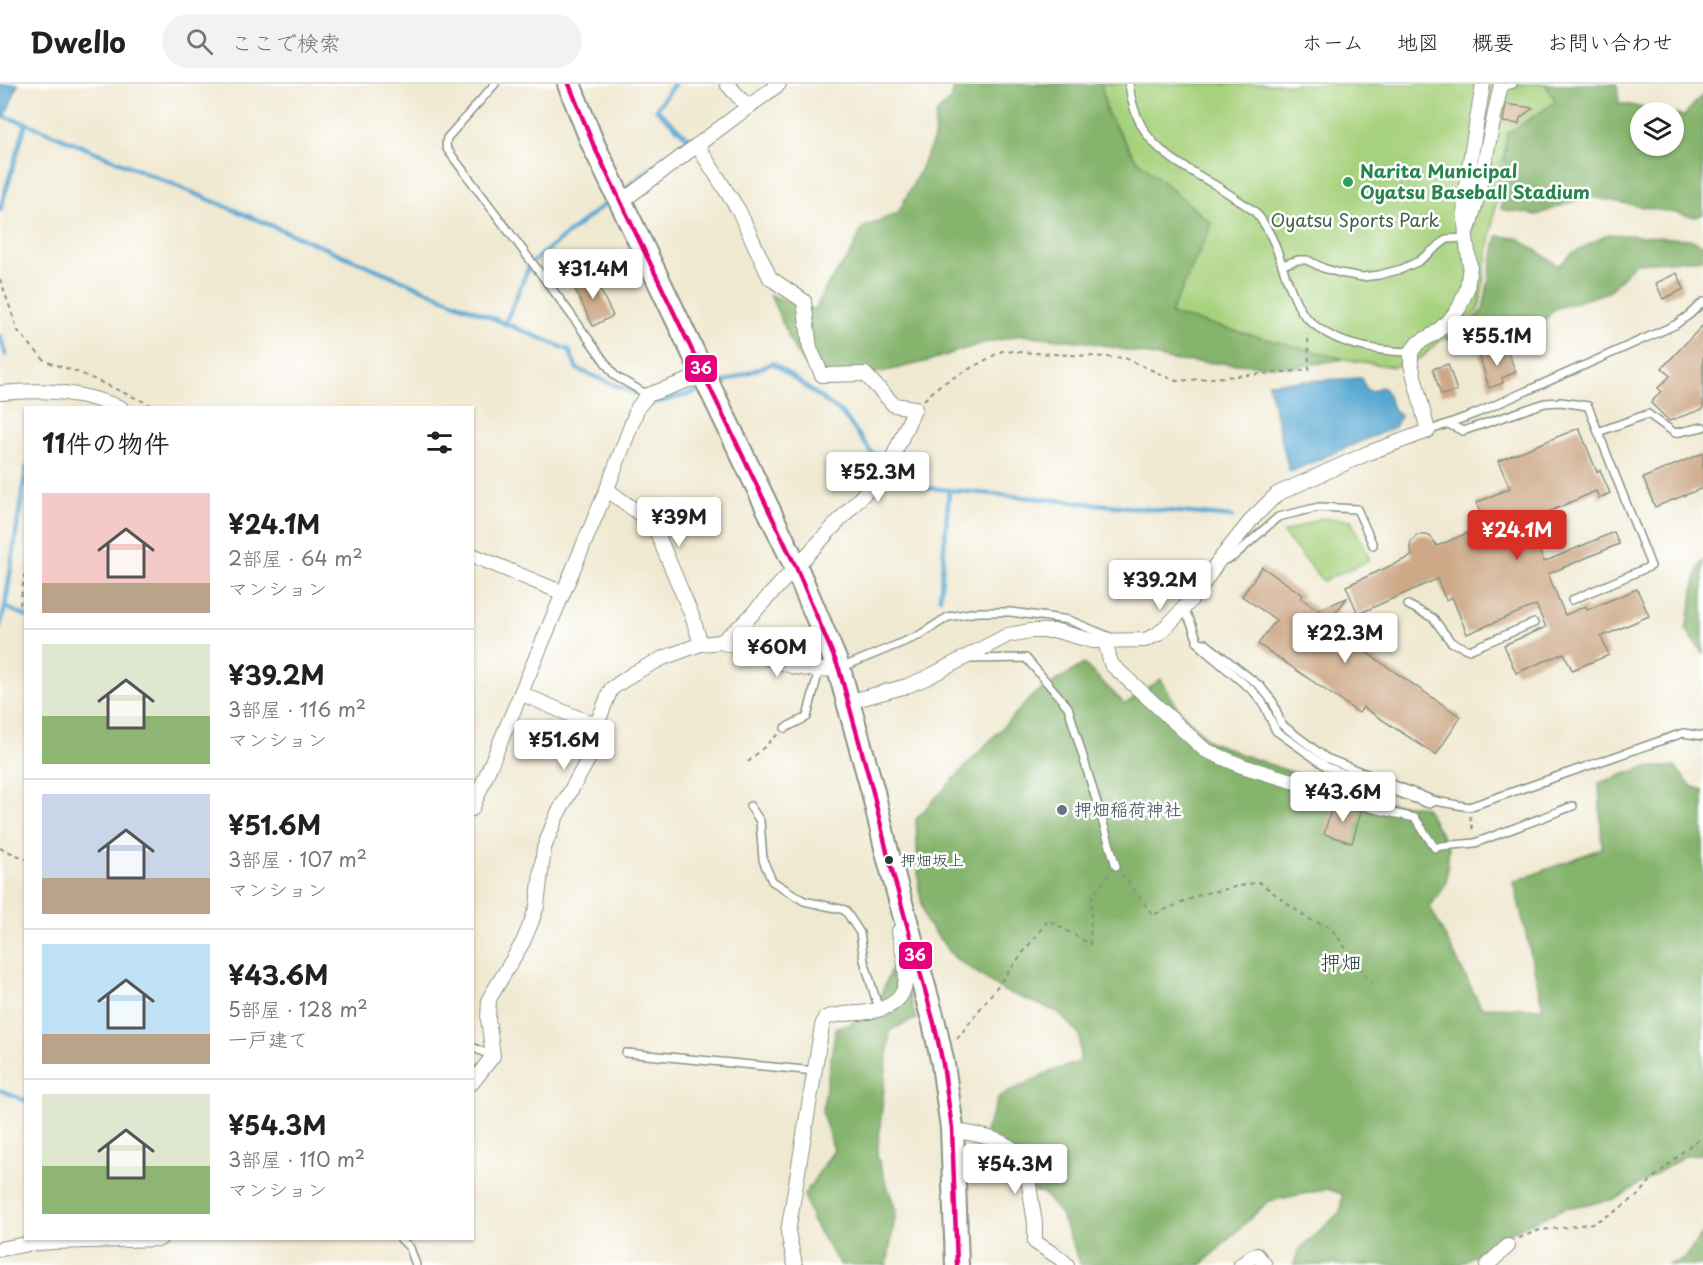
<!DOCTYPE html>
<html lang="ja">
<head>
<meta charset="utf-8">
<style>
  :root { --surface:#fff; --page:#f2f2f2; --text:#202124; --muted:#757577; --line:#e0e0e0; --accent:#d93025 }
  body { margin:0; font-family:"Playpen Sans","Klee One",sans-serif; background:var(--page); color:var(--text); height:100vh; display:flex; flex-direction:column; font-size:22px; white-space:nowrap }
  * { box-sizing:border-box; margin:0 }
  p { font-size:20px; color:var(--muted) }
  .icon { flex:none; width:33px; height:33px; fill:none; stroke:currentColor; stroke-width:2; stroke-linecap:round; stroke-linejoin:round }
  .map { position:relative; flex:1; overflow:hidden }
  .details { position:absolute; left:24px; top:322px; width:450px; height:834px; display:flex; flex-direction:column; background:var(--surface); border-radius:0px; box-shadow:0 2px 4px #0004 }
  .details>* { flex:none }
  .fabs { position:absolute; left:1630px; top:18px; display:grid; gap:12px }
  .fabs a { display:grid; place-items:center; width:54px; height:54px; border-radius:50%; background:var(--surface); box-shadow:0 2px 4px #0004; font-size:30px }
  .price { position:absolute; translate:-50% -51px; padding:0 14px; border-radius:6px; background:#fff; color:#222; font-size:20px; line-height:39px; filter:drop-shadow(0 2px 3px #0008) }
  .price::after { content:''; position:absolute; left:50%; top:36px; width:18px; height:14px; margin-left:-9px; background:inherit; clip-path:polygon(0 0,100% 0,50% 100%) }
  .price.selected { background:var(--accent); color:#fff }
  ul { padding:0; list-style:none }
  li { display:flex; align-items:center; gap:18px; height:150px; padding:0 18px }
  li+li { border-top:2px solid var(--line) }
  li span { display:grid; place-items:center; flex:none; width:168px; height:120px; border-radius:0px; color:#555 }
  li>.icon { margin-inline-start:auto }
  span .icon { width:72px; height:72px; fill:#fffc; stroke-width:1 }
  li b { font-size:26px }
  h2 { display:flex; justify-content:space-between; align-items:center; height:72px; padding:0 18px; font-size:26px }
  header { display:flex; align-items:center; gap:36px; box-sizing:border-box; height:84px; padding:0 30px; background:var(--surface); border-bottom:2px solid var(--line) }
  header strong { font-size:28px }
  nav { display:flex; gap:33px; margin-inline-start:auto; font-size:21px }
  .search { width:420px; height:54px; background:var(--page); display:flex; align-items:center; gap:15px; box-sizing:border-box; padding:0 21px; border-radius:33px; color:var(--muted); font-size:22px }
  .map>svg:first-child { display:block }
  .green { fill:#a7d27d; stroke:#638858; stroke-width:1.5 }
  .forest { fill:#85b46c; stroke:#527850; stroke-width:1.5 }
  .water { fill:#57a7d1; stroke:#3b7282; stroke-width:1.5 }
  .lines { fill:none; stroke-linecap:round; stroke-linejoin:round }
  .stream { stroke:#57a7d1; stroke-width:4.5 }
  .building { fill:#cda987 }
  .service-casing { stroke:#889382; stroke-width:10 }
  .minor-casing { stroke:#889382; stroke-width:16 }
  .trunk-casing { stroke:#889382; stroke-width:26 }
  .path { stroke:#889382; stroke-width:2; stroke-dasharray:4.5 4.5; stroke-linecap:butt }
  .service { stroke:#fff; stroke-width:7 }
  .minor { stroke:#fff; stroke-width:14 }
  .trunk { stroke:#fff; stroke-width:22 }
  .bus-1-casing { stroke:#fff; stroke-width:9 }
  .bus-1 { stroke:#e5007d; stroke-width:4.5 }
  .leisure-dot { fill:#2e9e5b; stroke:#fff; stroke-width:2 }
  .worship-dot { fill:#6b7280; stroke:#fff; stroke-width:2 }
  .bus-dot { fill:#1f3d34; stroke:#fff; stroke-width:2 }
  .labels { text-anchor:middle; stroke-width:5; stroke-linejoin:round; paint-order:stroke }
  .bus-label { font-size:16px; fill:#1f3d34; stroke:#fff; text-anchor:start }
  .leisure-label { font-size:18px; font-weight:bold; fill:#27864d; stroke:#fff; text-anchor:start }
  .park-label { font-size:18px; fill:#416246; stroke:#fff }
  .worship-label { font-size:18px; font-weight:bold; fill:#5b616d; stroke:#fff; text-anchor:start }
  .quarter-label { font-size:21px; fill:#1f3d34; stroke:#fff }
  .line-badge { stroke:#fff; stroke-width:2 }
  .badge-label { font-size:16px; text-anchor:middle; font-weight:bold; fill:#fff }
</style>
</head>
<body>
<header>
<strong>Dwello</strong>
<div class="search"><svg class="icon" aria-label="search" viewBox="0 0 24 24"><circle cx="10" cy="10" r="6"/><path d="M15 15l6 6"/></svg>ここで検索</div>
<nav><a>ホーム</a><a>地図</a><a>概要</a><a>お問い合わせ</a></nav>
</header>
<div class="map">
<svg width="1703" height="1181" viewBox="0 0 1703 1181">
  <rect width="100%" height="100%" fill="#fff"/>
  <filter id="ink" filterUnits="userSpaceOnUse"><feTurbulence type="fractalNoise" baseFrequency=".0167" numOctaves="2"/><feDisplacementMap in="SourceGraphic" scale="12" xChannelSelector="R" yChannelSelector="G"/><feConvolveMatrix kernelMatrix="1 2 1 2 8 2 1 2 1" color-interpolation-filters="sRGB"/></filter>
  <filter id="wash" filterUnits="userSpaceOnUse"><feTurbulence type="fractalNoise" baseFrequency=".008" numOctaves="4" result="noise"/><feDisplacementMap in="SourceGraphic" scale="24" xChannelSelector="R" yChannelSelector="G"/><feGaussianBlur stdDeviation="1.35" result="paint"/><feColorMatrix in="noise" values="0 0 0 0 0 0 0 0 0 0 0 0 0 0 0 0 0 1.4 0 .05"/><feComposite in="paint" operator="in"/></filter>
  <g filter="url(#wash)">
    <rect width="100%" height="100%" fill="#f0e9d1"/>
    <!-- green -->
    <g class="green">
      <polygon points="1101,0 1545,0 1557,18 1507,50 1479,225 1448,249 1421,274 1393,283 1344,275 1170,230 1212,140 1135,74 1107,29"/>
      <polygon points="1321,434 1351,436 1370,476 1323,497 1283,449"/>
    </g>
    <!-- forest -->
    <g class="forest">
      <polygon points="955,0 1101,0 1107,29 1135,74 1212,140 1170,230 1344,275 1296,283 1177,277 1088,258 1021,251 980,260 925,278 869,291 838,302 822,301 795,267 770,211 815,226 826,203 852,168 862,144 898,129 918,90 934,55 936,30 951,15"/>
      <polygon points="1545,0 1617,0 1619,19 1665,28 1641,28 1641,62 1674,62 1674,30 1684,32 1703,10 1703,130 1696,133 1587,112 1537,131 1501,125 1507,50 1556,18"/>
      <polygon points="1609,150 1690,155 1703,161 1703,175 1635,179 1608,208 1554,225 1525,261 1446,255 1483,226 1497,152 1518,154 1559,182 1572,169"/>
      <polygon points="1703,477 1703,570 1686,545 1698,485"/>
      <polygon points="1084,580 1125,620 1161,595 1179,626 1209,657 1243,671 1377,718 1425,723 1449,764 1446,799 1430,823 1481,923 1543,924 1514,798 1602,764 1599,699 1645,683 1675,683 1691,702 1703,706 1703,1070 1686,1071 1616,1115 1565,1124 1509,1149 1458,1181 1294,1181 1298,1167 1340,1128 1342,1110 1327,1105 1269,1117 1201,1181 1081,1181 1060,1129 1043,1109 1001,1100 988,1077 985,1047 999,1013 1051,987 1080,978 1080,952 1058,928 1004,907 955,874 926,838 919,806 916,735 1033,611"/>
      <polygon points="902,885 916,935 890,946 877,1072 896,1127 887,1181 840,1181 813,1138 804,1111 834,1066 822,1029 836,943 849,941 875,924 891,886"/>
      <polygon points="1703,1149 1703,1181 1667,1181 1683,1176"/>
    </g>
    <!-- water -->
    <g class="water">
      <polygon points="0,0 18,0 4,35 0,34"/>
      <path d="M1361 294 1367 306 1372 307 1381 303 1385 305C1389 314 1392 327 1400 332L1395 343 1292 387H1289L1268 299Z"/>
    </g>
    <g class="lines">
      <!-- stream -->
      <g class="stream">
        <polyline points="5,33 26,39 569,266 577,285 634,309"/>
        <polyline points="628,102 689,55 656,25 674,0"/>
        <polyline points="0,126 26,39"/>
        <polyline points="505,240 530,180 606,119"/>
        <polyline points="0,252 6,271"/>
        <polyline points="722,299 773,279 843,330 880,380"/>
        <polyline points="647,321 696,308"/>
        <polyline points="895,394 929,404 1232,433"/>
        <polyline points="940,514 949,406"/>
        <polyline points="5,523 26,532"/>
        <polyline points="0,542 5,523 26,384"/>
        <polyline points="0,1006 26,1017"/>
      </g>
    </g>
    <g id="blocks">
      <!-- building -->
      <g class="building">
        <polygon points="1506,20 1533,24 1520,34 1519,40 1503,38"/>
        <polygon points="1677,189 1684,205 1663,215 1656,199"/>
        <polygon points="593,191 613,232 593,242 573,201"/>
        <polygon points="1703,241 1703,325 1669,337 1651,319 1661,307 1658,304 1670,292 1662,284"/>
        <polygon points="1492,265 1494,271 1507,266 1516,288 1502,294 1503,299 1489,304 1479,270"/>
        <polygon points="1448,280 1457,307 1441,311 1433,285"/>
        <polygon points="1579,344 1597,388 1600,386 1610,409 1599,414 1596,407 1546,429 1548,436 1530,444 1544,478 1614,448 1619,460 1548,490 1565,531 1586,522 1587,526 1637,505 1649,532 1601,553 1609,571 1572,586 1564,569 1516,589 1504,561 1546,543 1536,521 1467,550 1452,513 1446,516 1437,495 1358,530 1346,502 1412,472 1410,463 1411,458 1417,451 1427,451 1431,453 1437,462 1486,441 1476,419 1510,404 1498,377"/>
        <polygon points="1703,369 1703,404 1655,423 1643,394"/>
        <polygon points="1262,483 1303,511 1301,514 1318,526 1347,514 1326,541 1461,633 1436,671 1363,623 1359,629 1258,560 1276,536 1242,512"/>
        <polygon points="1333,719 1361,728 1352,759 1324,750"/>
      </g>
    </g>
  </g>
  <g filter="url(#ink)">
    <use href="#blocks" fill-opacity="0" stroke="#889382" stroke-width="1.5"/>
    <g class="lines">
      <!-- service casing -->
      <g class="service-casing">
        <g id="service">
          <polyline points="495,0 447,54 446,60 447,65 567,225 615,292 648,311"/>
          <path d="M1129 0C1136 59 1169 74 1215 101 1228 109 1241 118 1254 127 1272 146 1278 169 1286 193 1291 205 1296 221 1304 231 1331 261 1372 267 1411 268"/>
          <polyline points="1501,3 1513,0"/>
          <polyline points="1282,181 1298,176 1307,176 1323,184 1340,189 1362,193 1379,191 1402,185 1419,177 1447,155 1466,154"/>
          <polyline points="1448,340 1463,347 1545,319 1561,318 1588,322 1651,482 1572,516"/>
          <polyline points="1428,347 1477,329 1675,241 1689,231 1703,218"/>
          <polyline points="1598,348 1648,330 1675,349 1703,343"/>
          <polyline points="1222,477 1233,473 1278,433 1319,423 1357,425 1373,461"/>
          <polyline points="1408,521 1433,534 1451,558 1469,566 1534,539"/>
          <path d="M1182 526C1194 536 1193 553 1203 565L1254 608 1263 619 1276 647 1327 683 1429 720 1435 717"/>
          <polyline points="1197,558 1205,559 1260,602 1273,618 1281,640 1326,674 1435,717 1469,723 1683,649 1703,652"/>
          <polyline points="970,575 1026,574 1068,623 1116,782"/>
          <polyline points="843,583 918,552 948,533 977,528 1011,528 1069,536 1110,553"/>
          <polyline points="785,644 807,633 819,586"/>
          <polyline points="1322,706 1370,724 1415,734 1435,764 1441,762 1475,759 1573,722"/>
          <polyline points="750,722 760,737 763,776 772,797 804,817 845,826 860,849 864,876 879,926"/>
          <polyline points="472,963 492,972"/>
          <polyline points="626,969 815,987"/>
          <polyline points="401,1155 410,1164 416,1181"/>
        </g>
      </g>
      <!-- minor casing -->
      <g class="minor-casing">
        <g id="minor">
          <polyline points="727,0 748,23"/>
          <polyline points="621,118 779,0"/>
          <polyline points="1469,143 1477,114 1501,0"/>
          <path d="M0 309C44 305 80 307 121 324"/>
          <path d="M607 405C622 418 640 428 654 442L692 532 701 560"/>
          <polyline points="472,471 563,509"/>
          <polyline points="1105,557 1111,580 1205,666 1242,682 1322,706"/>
          <polyline points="721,558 795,583 815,586 839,585"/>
          <polyline points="522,610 585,637 597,640"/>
          <polyline points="848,618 907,602 926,594 1008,551 1030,547 1057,547 1093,557 1145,556 1158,550 1172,537 1198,508 1217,479 1252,435 1277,410 1368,369 1428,347 1411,280 1411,268 1418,259 1434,250 1449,237 1459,224 1467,205 1470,182 1466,154 1464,113 1483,0"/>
          <polyline points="472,725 607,405 638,323 648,311 689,296 706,294"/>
          <polyline points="472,999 493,972 488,935 489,915 523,858 531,839 537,822 544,764 557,731 589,674 596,659 597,640 611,605 634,589 663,574 701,560 721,558 743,540 888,384 915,324 894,321 865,290 822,291 810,264 804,217 770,194 739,127 697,61"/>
          <path d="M952 1044 956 1047C981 1051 1015 1056 1026 1082L1035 1139V1158L1061 1175 1067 1181"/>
          <polyline points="0,1165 28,1160 52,1158 160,1155"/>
          <path d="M795 1181 788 1148 822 942 825 934C839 929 854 930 868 928 920 920 905 885 899 847"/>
          <polyline points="1241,1181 1252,1173 1257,1171 1265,1181"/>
          <polyline points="1487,1181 1508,1162"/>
        </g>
      </g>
      <!-- trunk casing -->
      <g class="trunk-casing">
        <polyline id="trunk" points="569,0 593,60 796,483 839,585 873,708 887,768 934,939 943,980 952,1044 957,1181"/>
      </g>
      <!-- path -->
      <g class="path">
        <polyline points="0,195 18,247 45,277 80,289 158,324"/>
        <polyline points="924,316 940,301 1002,267 1125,274 1176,297 1309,286 1308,250"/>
        <polyline points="20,521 26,480"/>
        <polyline points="748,678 778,650"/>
        <polyline points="1470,732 1473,747"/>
        <polyline points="0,764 26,775"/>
        <polyline points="1122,790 1153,831 1202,810 1259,798 1308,835 1330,843 1372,900"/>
        <polyline points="957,955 1048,836 1090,860 1092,813 1109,790"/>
        <polyline points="1519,1154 1540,1146 1562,1144 1593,1139 1613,1129 1640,1110 1651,1096 1694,1058 1703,1054"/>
      </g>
      <!-- service -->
      <use href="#service" class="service"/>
      <!-- minor -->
      <use href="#minor" class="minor"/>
      <!-- trunk -->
      <use href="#trunk" class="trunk"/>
      <!-- bus-1 casing -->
      <g class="bus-1-casing">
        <polyline id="bus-1" points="569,0 593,60 796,483 839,585 873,708 887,768 934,939 943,980 952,1044 957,1181"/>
      </g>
      <!-- bus-1 -->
      <use href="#bus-1" class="bus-1"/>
    </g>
  </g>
  <!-- markers -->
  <circle class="leisure-dot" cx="1348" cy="98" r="6"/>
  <circle class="worship-dot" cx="1062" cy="726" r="6"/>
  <circle class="bus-dot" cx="889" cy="776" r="5"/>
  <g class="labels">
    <!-- bus labels -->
    <g class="bus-label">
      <text x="900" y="782">押畑坂上</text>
    </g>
    <!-- leisure labels -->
    <g class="leisure-label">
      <text x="1360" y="94">Narita Municipal<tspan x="1360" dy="21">Oyatsu Baseball Stadium</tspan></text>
    </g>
    <!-- park labels -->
    <g class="park-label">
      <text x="1355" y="143">Oyatsu Sports Park</text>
    </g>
    <!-- worship labels -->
    <g class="worship-label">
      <text x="1074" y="732">押畑稲荷神社</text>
    </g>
    <!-- quarter labels -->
    <g class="quarter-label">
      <text x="1341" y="886">押畑</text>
    </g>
  </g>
  <g class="line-badge">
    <rect x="684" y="270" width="34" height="29" rx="6" fill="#e5007d"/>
    <rect x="898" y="857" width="35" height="29" rx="6" fill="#e5007d"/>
  </g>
  <g class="badge-label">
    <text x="701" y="290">36</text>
    <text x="915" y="877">36</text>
  </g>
</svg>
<div class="fabs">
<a><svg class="icon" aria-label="layers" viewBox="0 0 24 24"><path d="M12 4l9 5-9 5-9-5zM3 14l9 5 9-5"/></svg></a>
</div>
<b class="price" style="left:593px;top:216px">¥31.4M</b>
<b class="price" style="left:1497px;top:283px">¥55.1M</b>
<b class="price" style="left:878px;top:419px">¥52.3M</b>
<b class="price" style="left:679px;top:464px">¥39M</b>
<b class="price selected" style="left:1517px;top:477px">¥24.1M</b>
<b class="price" style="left:1160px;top:527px">¥39.2M</b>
<b class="price" style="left:1345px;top:580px">¥22.3M</b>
<b class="price" style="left:777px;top:594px">¥60M</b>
<b class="price" style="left:564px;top:687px">¥51.6M</b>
<b class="price" style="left:1343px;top:739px">¥43.6M</b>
<b class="price" style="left:1015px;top:1111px">¥54.3M</b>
<section class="details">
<h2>11件の物件<svg class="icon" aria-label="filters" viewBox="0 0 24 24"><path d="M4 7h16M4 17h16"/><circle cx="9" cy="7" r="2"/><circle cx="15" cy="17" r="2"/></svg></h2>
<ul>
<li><span style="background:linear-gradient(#f6c9c9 75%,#b9a48a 0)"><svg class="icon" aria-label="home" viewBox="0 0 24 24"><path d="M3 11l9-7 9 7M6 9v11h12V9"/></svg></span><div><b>¥24.1M</b><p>2部屋 · 64 m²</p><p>マンション</p></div></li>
<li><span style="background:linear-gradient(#dfe7d0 60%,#8fb573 0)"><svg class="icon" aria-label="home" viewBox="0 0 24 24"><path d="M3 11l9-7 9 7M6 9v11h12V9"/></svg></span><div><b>¥39.2M</b><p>3部屋 · 116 m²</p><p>マンション</p></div></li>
<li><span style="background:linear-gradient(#c9d6e8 70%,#b9a48a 0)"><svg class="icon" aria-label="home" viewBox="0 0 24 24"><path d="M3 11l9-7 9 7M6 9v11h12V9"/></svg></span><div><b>¥51.6M</b><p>3部屋 · 107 m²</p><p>マンション</p></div></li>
<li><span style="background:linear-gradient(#bfe0f5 75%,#b9a48a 0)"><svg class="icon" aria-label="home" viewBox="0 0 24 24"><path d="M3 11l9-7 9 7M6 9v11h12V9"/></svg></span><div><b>¥43.6M</b><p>5部屋 · 128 m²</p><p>一戸建て</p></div></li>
<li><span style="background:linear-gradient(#dfe7d0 60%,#8fb573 0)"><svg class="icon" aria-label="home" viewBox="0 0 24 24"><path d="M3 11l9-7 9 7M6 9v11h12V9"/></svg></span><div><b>¥54.3M</b><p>3部屋 · 110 m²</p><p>マンション</p></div></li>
</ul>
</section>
</div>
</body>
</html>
